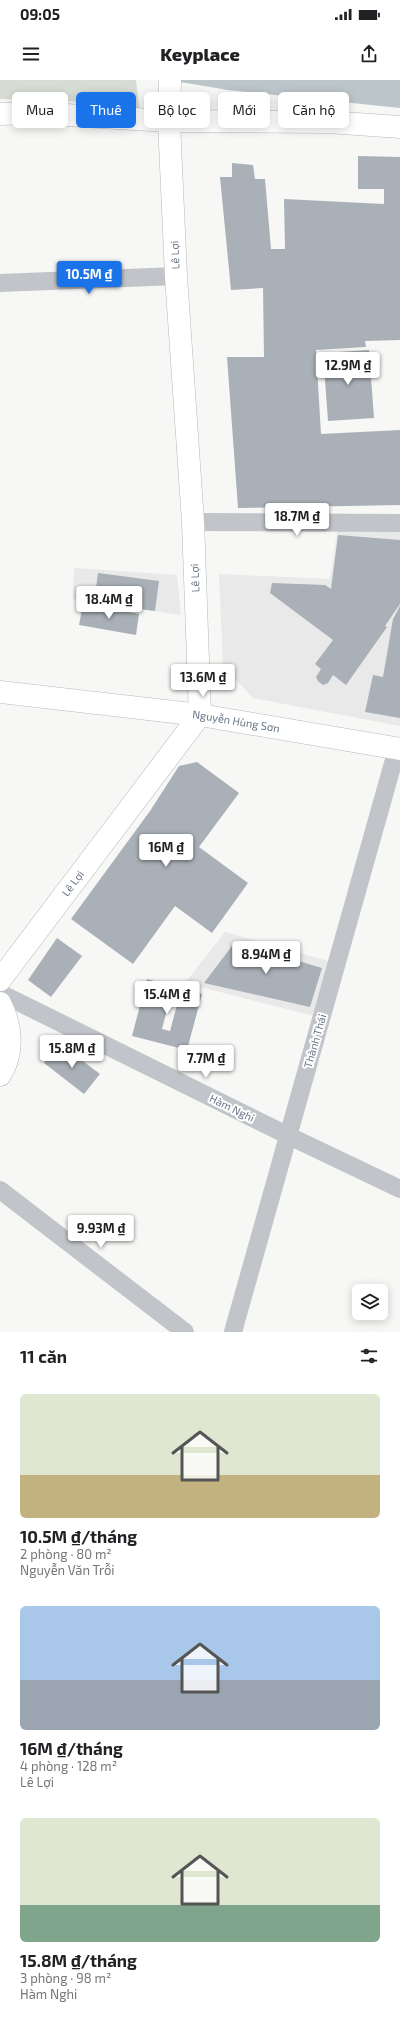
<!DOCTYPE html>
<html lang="vi">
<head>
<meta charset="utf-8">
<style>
  :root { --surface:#fff; --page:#f6f6f6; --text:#202124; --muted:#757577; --accent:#1a73e8 }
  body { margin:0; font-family:"Exo 2",sans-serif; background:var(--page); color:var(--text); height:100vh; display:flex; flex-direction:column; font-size:15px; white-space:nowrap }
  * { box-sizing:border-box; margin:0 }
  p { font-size:13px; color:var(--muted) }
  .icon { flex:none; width:22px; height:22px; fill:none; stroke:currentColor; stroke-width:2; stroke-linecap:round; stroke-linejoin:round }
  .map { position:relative; height:1252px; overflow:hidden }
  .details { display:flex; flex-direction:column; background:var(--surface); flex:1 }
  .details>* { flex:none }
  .banner { position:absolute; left:12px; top:12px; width:376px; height:36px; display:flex; gap:8px }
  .fabs { position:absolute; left:352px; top:1204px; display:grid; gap:8px }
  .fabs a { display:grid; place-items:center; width:36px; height:36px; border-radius:6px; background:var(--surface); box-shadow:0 2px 10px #0003; font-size:20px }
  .price { position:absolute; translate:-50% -34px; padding:0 9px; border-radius:4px; background:#fff; color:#222; font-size:13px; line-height:26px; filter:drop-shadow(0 1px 2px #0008) }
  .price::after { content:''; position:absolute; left:50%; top:24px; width:12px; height:9px; margin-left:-6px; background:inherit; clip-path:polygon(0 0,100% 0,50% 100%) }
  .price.on { background:var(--accent); color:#fff }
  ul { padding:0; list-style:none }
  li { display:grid; align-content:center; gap:8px; height:212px; padding:0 20px }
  li span { display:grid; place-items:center; height:124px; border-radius:6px; color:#555 }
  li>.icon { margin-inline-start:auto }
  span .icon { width:72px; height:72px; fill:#fffc; stroke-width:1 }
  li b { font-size:17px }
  h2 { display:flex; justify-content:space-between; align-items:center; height:48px; padding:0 20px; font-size:17px }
  .chip { padding:0 14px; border-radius:6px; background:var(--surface); box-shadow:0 2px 10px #0003; font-size:14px; line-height:36px }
  .chip.on { background:var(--accent); color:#fff }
  .status { display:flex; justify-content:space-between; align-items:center; height:28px; padding:0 20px; background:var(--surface); direction:ltr }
  .status svg { height:11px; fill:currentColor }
  header { display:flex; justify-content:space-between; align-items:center; height:52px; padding:0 20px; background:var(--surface); font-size:18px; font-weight:800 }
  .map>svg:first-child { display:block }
  .built { fill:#e8e9e8 }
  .green { fill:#d7ddd4 }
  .water { fill:#bbc5ca }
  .building { fill:#a9b0b7; fill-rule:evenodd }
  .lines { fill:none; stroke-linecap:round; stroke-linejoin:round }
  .secondary-casing { stroke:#b5babf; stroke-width:23 }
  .primary-casing { stroke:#b4b8bc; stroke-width:23 }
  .street { stroke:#c1c4c8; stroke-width:18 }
  .secondary { stroke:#fff; stroke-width:22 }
  .primary { stroke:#fff; stroke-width:22 }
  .labels { text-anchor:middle; stroke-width:4; stroke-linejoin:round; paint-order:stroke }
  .street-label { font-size:11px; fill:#677685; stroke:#fff }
</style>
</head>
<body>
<div class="status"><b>09:05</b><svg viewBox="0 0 49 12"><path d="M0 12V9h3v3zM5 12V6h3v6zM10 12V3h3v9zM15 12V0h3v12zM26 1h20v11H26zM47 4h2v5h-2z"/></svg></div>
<header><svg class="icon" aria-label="menu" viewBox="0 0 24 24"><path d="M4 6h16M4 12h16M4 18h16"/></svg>Keyplace<svg class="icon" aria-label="share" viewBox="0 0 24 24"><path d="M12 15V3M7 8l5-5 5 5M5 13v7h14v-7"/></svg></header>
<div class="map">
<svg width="400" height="1252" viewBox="0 0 400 1252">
  <rect width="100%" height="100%" fill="#f7f8f5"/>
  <!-- built -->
  <g class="built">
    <polygon points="400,450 400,646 253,618 223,586 219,494 330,499 337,451"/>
    <polygon points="74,488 177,495 181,535 73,519"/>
    <polygon points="225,852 332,882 314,936 185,903"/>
  </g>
  <!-- green -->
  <polygon class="green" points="0,0 136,0 140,34 71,21 0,19"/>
  <!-- water -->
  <polygon class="water" points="168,0 400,0 400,28 228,10"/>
  <!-- building -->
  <g class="building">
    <polygon points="358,76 400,77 400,260 365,261 366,267 316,270 321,354 400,350 400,425 238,428 227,277 264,277 263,208 231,210 220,97 232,97 232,83 253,85 255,99 265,99 271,169 285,169 284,119 384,124 384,109 358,109"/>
    <polygon points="369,270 374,338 328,341 323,273"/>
    <polygon points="338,455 400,460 400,524 385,546 387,547 346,605 333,595 328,603 323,605 318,601 316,597 321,589 315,584 333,560 270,513 272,503 325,505 331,509"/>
    <polygon points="98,493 159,501 155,531 94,523"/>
    <polygon points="83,524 139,534 136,555 79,545"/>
    <polygon points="400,526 400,638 365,632 373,595 383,597 393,539"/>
    <polygon points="197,682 239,713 199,767 248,803 212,853 175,826 133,884 71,839 150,731 179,686"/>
    <polygon points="57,858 82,876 51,917 28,900"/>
    <polygon points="235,862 322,888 310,927 204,903"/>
    <path d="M147 899 202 914 187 970 132 956ZM170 918 178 921 170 951 162 949Z"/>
    <polygon points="59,963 100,994 84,1014 44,983"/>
  </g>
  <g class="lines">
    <!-- secondary casing -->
    <g class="secondary-casing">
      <g id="secondary">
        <polyline points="0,34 32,33 169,41 328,42 400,47"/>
        <path id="s1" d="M0 612 200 635 400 669"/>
      </g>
    </g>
    <!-- primary casing -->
    <g class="primary-casing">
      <g id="primary">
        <path id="s2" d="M0 900 200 635 193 442 176 196 169 41 170 0"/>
        <path d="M0 923C12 946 14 974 0 995"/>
      </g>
    </g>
    <!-- street -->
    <g class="street">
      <polyline points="0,203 176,196"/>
      <polyline points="193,442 400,443"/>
      <polyline points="0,913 289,1056 400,1109"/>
      <polyline points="0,1110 185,1252"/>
      <polyline points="233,1252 397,669"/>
    </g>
    <!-- secondary -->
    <use href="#secondary" class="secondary"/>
    <!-- primary -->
    <use href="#primary" class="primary"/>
  </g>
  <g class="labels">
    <!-- street labels -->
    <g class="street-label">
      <text transform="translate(175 175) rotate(-92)" y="4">Lê Lợi</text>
      <text transform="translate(195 498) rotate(-92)" y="4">Lê Lợi</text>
      <text dy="4" stroke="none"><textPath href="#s1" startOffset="238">Nguyễn Hùng Sơn</textPath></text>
      <text dy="4" stroke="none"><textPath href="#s2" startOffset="121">Lê Lợi</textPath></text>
      <text transform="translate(315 961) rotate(-74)" y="4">Thành Thái</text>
      <text transform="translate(232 1028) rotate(26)" y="4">Hàm Nghi</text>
    </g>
  </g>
</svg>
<div class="fabs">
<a><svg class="icon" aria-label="layers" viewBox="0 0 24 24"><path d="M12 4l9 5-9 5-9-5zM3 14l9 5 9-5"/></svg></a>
</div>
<b class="price on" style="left:89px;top:215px">10.5M ₫</b>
<b class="price" style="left:348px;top:306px">12.9M ₫</b>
<b class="price" style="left:297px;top:457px">18.7M ₫</b>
<b class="price" style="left:109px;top:540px">18.4M ₫</b>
<b class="price" style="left:203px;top:618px">13.6M ₫</b>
<b class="price" style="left:166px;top:788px">16M ₫</b>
<b class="price" style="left:266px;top:895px">8.94M ₫</b>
<b class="price" style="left:167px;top:935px">15.4M ₫</b>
<b class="price" style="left:72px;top:989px">15.8M ₫</b>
<b class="price" style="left:206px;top:999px">7.7M ₫</b>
<b class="price" style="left:101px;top:1169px">9.93M ₫</b>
<div class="banner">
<a class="chip">Mua</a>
<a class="chip on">Thuê</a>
<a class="chip">Bộ lọc</a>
<a class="chip">Mới</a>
<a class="chip">Căn hộ</a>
</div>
</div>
<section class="details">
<h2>11 căn<svg class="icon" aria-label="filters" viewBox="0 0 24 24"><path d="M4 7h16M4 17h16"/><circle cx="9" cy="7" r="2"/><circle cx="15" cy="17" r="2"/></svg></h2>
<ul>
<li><span style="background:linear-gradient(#dfe7d0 65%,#c2b280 0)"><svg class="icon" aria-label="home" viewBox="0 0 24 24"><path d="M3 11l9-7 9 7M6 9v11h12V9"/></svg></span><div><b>10.5M ₫/tháng</b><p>2 phòng · 80 m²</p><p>Nguyễn Văn Trỗi</p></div></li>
<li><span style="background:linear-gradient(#a9c7e8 60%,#9aa5b1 0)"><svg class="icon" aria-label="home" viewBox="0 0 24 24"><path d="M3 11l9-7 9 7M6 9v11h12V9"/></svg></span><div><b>16M ₫/tháng</b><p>4 phòng · 128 m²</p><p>Lê Lợi</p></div></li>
<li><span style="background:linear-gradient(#dfe7d0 70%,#7fa58c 0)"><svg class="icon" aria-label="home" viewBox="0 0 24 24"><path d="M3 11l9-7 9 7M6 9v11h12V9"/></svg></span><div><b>15.8M ₫/tháng</b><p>3 phòng · 98 m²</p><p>Hàm Nghi</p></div></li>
</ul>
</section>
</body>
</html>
